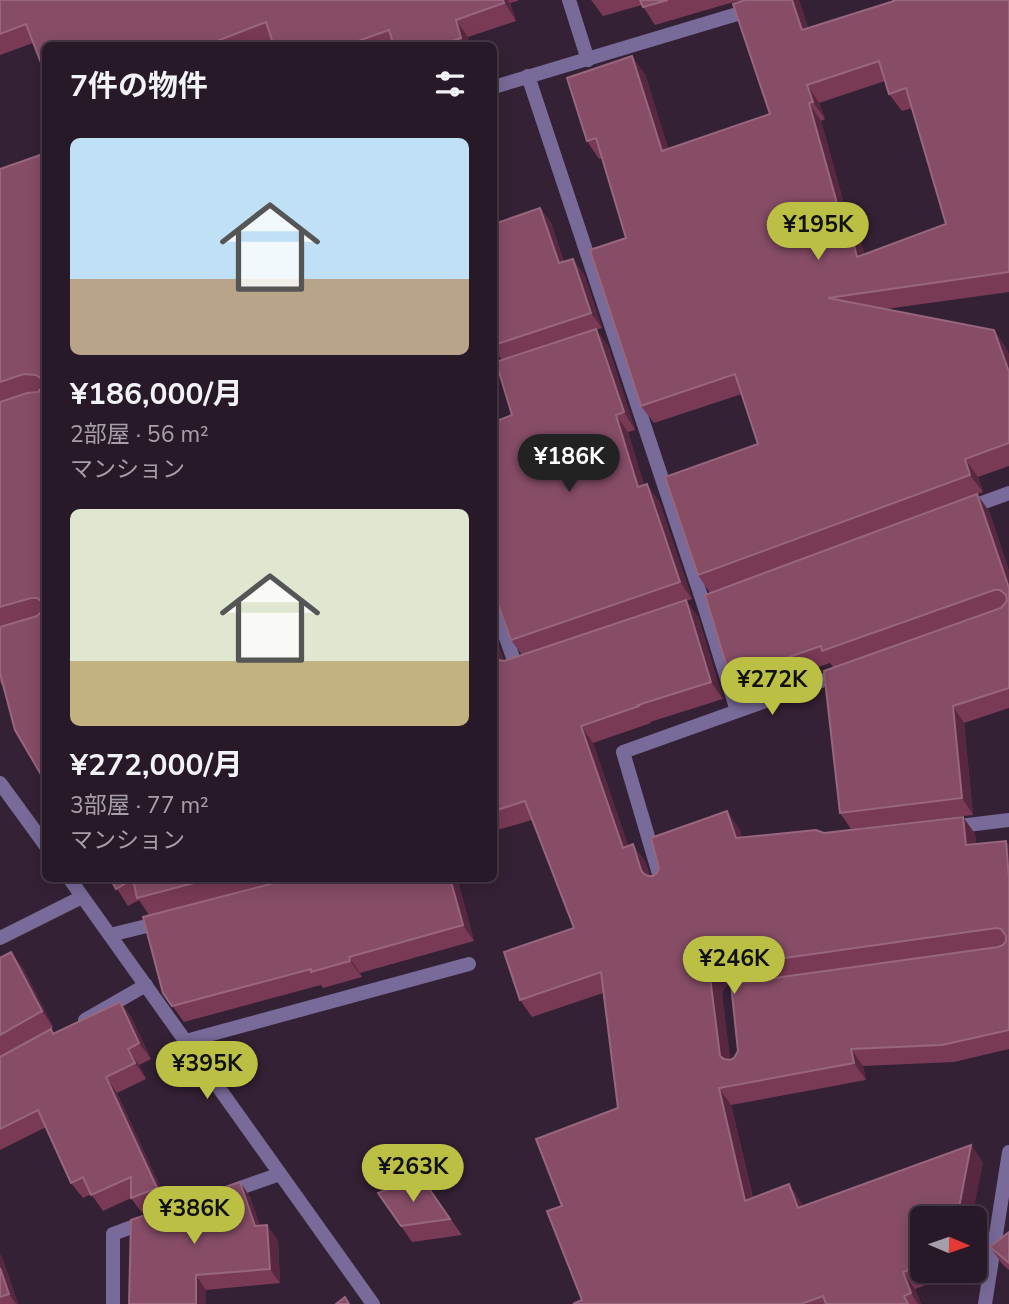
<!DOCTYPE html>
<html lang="ja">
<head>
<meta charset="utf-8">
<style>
  :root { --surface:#281928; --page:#342634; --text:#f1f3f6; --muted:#a5a0a8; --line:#443845; --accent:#bbc045 }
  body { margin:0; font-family:"Nunito Sans","Noto Sans JP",sans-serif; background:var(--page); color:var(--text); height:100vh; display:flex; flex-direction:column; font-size:26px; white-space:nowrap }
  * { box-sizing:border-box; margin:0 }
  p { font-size:23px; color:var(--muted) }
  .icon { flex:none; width:38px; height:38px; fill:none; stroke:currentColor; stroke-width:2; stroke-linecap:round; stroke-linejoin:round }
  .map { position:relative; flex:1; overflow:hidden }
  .details { position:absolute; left:42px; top:42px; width:455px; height:840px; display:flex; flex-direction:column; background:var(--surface); border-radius:10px; box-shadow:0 4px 18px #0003,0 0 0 2px var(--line) }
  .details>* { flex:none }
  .needle { width:46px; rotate:92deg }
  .buttons { position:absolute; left:910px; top:1206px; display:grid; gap:14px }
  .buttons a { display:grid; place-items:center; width:77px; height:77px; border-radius:10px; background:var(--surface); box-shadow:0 4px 18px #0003,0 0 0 2px var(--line); font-size:35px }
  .price { position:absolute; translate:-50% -60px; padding:0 16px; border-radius:24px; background:var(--accent); color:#111; font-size:23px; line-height:46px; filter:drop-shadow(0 2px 4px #0008) }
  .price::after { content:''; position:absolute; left:50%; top:42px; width:21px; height:16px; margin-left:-10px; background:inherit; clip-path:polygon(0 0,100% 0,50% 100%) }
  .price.selected { background:#222; color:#fff }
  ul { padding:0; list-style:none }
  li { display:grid; align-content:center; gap:14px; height:371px; padding:0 28px }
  li span { display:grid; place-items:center; height:217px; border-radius:10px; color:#555 }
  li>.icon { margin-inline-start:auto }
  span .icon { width:126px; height:126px; fill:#fffc; stroke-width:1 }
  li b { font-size:30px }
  h2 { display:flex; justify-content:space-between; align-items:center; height:84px; padding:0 28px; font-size:30px }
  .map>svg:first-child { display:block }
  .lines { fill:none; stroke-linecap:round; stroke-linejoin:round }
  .service { stroke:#796b99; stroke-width:14 }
  .minor { stroke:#796b99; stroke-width:14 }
  .tertiary { stroke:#796b99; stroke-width:14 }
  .wall { fill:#793a55; fill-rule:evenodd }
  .shaded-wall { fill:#582841 }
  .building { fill:#874d67; stroke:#98667d; stroke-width:2; fill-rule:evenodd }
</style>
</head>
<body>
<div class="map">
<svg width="1009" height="1304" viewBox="0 0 1009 1304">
  <rect width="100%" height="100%" fill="#352135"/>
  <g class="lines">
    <!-- service -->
    <g class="service">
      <polyline points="494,604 517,669 523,667"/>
      <polyline points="951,827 1009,820"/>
      <polyline points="110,935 163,922"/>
      <polyline points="85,1020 146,985"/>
      <polyline points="186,1041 469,964"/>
      <polyline points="226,1193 280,1174"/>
      <polyline points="113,1304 113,1234 148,1221"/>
    </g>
    <!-- minor -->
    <g class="minor">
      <polyline points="569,0 588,60"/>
      <polyline points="528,76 704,605 737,711"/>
      <polyline points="494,87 784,0"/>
      <polyline points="965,509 1009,493"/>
      <polyline points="0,783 46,846"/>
      <polyline points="69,878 373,1304"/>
      <polyline points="662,884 623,752 841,674"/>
      <polyline points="0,938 82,897"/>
    </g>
    <!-- tertiary -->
    <polyline class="tertiary" points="985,1304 1009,1152"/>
  </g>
  <!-- wall -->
  <g class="wall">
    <polygon points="0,0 518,0 518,1 510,3 516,21 468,37 470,46 274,46 272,41 260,46 46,46 33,43 0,55"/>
    <path d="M591 0H799L808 28 1009 0V292L886 309 994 330 1006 348 1009 355V466L978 477 983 492 710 593 698 575 758 444 742 394 654 423 641 406 626 238 602 158 599 159 587 141 645 74 668 149 770 114 737 1 655 25 642 5 603 16ZM885 81 889 94 902 111 912 108 946 224 864 254 856 223 845 208 821 121 825 119 819 103Z"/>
    <polygon points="46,153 46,783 4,688 0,682 0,169"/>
    <path d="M540 208 551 223 564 262 584 274 602 328 596 330 608 346 635 430 628 432 644 485 659 501 692 599 686 601 698 617 723 699 650 722 651 723 593 743 628 846 645 861 650 876H653L739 828 742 838 824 833 963 817 975 834 976 844 1006 841 1009 846V1049L954 1062 863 1066 866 1080 731 1105 753 1198 801 1202 803 1207 971 1145 983 1163 922 1218V1270H962V1272L915 1289 921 1304H573L582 1300 562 1206 618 1108 603 993 532 1017 520 1000 574 928 532 820 494 831V631L504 661 522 655 511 640 494 595V422L512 415 502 360 498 355 494 357V224ZM998 947 813 973 1000 947ZM731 984 738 1051 734 1058 730 1060 722 994 724 989 727 985Z"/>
    <polygon points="989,511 1009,571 1009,708 964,723 973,815 851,829 840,813 833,667 830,663 742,693 730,677"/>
    <polygon points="110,878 291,878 149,915 139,900 128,906"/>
    <polygon points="328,878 457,878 474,941 360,973 362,977 323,988 321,985 184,1022 163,993 324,880"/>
    <polygon points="0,957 23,968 53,1027 51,1029 54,1034 120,1002 131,1017 151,1059 139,1065 146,1079 117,1093 168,1204 142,1213 131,1198 103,1211 91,1194 83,1198 71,1183 46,1127 0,1150"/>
    <polygon points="421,1177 462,1235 412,1242 378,1193"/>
    <polygon points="240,1182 250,1197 260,1226 278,1240 280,1283 206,1290 131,1220"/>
    <polygon points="1009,1232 1009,1270 1002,1264 990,1247"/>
    <polygon points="0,1254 3,1260 18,1304 0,1304"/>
  </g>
  <!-- shaded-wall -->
  <g class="shaded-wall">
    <polygon points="503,0 508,0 510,3 516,21"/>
    <polygon points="792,0 799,0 814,48 802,30"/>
    <polygon points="456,20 468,37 470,46 467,46 461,38"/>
    <polygon points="632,56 645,74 675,169 662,151"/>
    <polygon points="807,85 819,103 825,119 813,102"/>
    <polygon points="809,103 821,121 845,208 856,223 870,274 857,257 838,207"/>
    <polygon points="540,208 551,223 569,279 559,263"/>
    <polygon points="573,259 584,274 602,328 591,313"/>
    <polygon points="596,329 608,346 635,430 624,412"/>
    <polygon points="994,330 1006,348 1009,355 1009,372"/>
    <polygon points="616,415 628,432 650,504 638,487"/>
    <polygon points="965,459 978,477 983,492 970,475"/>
    <polygon points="647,484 659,501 692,599 680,582"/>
    <polygon points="977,494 989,511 1009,571 1009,588"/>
    <polygon points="686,600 698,617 723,699 711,682"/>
    <polygon points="494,631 508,672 496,655 494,648"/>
    <polygon points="953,706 964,723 973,815 962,798"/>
    <polygon points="581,726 593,743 635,865 623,848"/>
    <polygon points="727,811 739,828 748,855 736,838"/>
    <polygon points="963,817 975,834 978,862 966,845"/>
    <polygon points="1006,841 1009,846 1009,878"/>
    <polygon points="633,844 645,861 653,887 641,870"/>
    <polygon points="450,878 457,878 474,941 463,925"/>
    <polygon points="11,952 23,968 53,1027 42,1011"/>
    <polygon points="349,957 360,973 362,977 350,961"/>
    <polygon points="715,968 727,985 724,989 722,994 732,1073 720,1056 710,977 712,972"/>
    <polygon points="120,1002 131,1017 151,1059 139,1043"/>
    <polygon points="128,1049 139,1065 146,1079 135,1063"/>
    <polygon points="851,1049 863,1066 866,1080 854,1063"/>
    <polygon points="106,1077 117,1093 168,1204 157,1188"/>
    <polygon points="719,1088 731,1105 757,1218 745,1201"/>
    <polygon points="971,1145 983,1163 972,1218 957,1218"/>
    <polygon points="240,1182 250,1197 265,1241 255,1226"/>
    <polygon points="789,1184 801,1202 810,1226 798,1208"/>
    <polygon points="267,1225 278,1240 280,1283 270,1269"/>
    <polygon points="0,1254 3,1260 18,1304 16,1304 9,1294 0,1268"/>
    <polygon points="903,1272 915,1289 921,1304 918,1304 911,1293"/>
    <polygon points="196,1275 206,1290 206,1304 196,1304"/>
  </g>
  <!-- building -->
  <g class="building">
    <polygon points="0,0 503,0 504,3 456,20 461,38 436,46 394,46 389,30 344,46 274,46 266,22 204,46 46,46 46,76 26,24 0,34"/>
    <polygon points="640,0 668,0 643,7"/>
    <path d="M746 0H792L802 30 894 1 893 0H1009V272L828 298 994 330 1009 372V443L965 459 970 475 698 575 665 477 758 444 735 374 641 406 590 250 626 238 596 138 587 141 567 78 632 56 662 151 770 114 733 4ZM879 61 889 94 906 88 946 224 857 257 844 206 838 207 809 103 813 102 807 85Z"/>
    <polygon points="46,153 46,783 15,730 0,673 0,627 37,616 43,610 43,605 41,601 37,598 31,598 0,607 0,402 27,393 38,392 43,386 43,380 36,375 24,374 0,382 0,169"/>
    <polygon points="540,208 559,263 573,259 591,313 494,345 494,224"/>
    <polygon points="596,329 624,412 616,415 638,487 647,484 680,582 511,640 494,593 494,422 512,415 496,362"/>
    <polygon points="977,494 1009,588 1009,688 953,706 962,798 840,813 824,671 1001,608 1007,601 1006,595 1000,590 994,590 822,651 821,646 730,677 705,595"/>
    <path d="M686 600 711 682 638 705 639 706 581 726 623 848 633 844 641 870 644 874 648 876H653L657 873 659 868 651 838 727 811 736 838 816 830 824 833 963 817 966 845 1006 841 1009 878V1030L942 1045 851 1049 854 1063 719 1088 745 1201 789 1184 798 1208 971 1145 957 1218H922V1265L903 1272 911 1293 904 1296 908 1304H826L823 1296 801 1304H573L582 1300 547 1211 562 1206 536 1139 618 1108 601 972 520 1000 504 952 574 928 525 801 494 811V648L496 655 499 660 504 661ZM996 928 1001 929 1006 936V941L1003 945 998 947 731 984 738 1051 734 1058 730 1060 724 1059 720 1056 710 977 712 972 715 968Z"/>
    <polygon points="110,878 213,878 137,898 133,879 116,889"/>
    <polygon points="294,878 320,878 321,880 328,878 450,878 463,925 349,957 350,961 311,972 311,969 172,1006 163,993 143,917"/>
    <polygon points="11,952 42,1011 0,1035 0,958"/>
    <polygon points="120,1002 139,1043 128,1049 135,1063 106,1077 157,1188 131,1198 131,1177 91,1195 83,1177 71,1183 38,1110 0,1129 0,1057 51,1029 53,1034"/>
    <polygon points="421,1177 450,1219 401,1226 378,1193"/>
    <polygon points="240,1182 255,1226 267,1225 270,1269 196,1275 196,1304 129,1304 131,1220"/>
    <polygon points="1009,1232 1009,1263 990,1247"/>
    <polygon points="0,1268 9,1294 0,1297"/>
    <polygon points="345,1297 349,1304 336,1304"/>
  </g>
</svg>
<div class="buttons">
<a><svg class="needle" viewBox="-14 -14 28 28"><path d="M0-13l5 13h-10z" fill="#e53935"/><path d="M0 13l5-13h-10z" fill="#a5a0a8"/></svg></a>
</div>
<b class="price" style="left:818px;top:262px">¥195K</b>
<b class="price selected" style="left:569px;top:494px">¥186K</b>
<b class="price" style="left:772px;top:717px">¥272K</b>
<b class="price" style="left:734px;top:996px">¥246K</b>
<b class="price" style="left:207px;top:1101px">¥395K</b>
<b class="price" style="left:413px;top:1204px">¥263K</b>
<b class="price" style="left:194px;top:1246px">¥386K</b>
<section class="details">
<h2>7件の物件<svg class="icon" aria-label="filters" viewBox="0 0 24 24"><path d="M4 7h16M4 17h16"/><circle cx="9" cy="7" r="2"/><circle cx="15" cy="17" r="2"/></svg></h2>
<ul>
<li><span style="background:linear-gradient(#bfe0f5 65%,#b9a48a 0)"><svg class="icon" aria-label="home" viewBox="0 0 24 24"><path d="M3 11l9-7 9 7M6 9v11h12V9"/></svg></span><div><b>¥186,000/月</b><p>2部屋 · 56 m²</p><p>マンション</p></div></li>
<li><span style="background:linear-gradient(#dfe7d0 70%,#c2b280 0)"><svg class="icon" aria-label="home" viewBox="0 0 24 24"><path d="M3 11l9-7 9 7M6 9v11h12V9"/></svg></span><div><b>¥272,000/月</b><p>3部屋 · 77 m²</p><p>マンション</p></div></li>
</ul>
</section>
</div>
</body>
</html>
